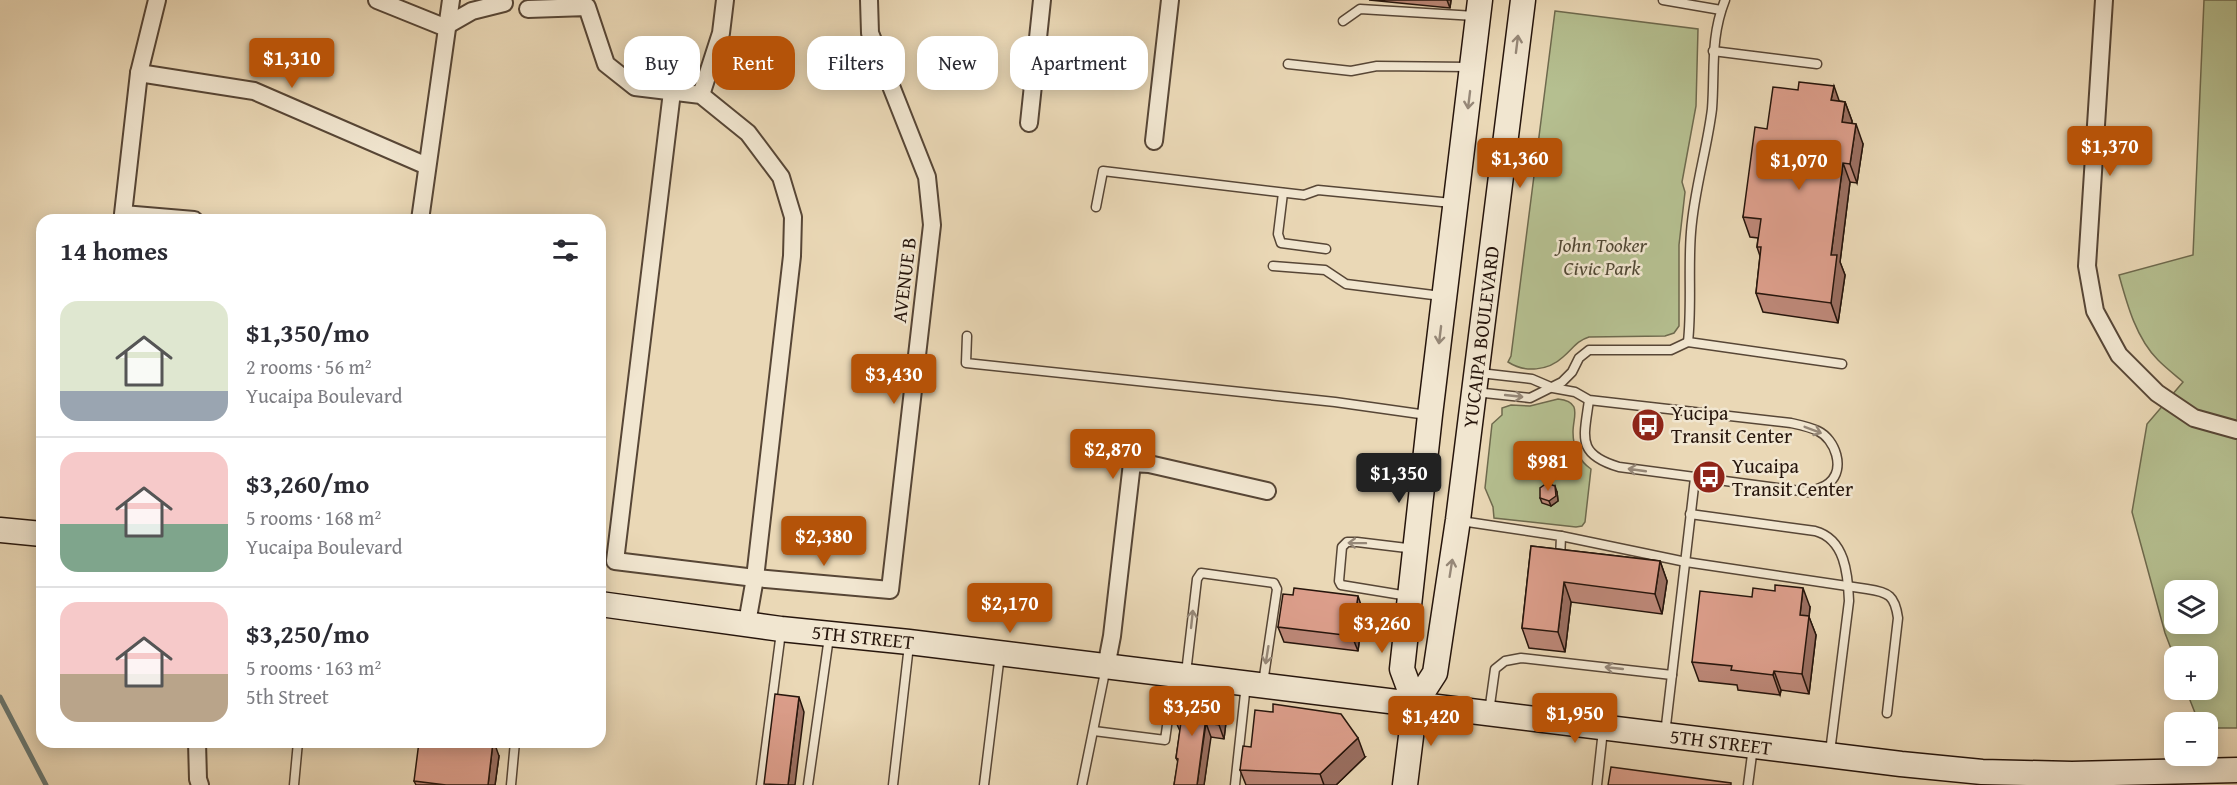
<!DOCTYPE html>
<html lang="en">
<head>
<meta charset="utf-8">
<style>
  :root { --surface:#fff; --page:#f2f2f3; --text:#2b2b33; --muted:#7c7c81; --line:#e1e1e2; --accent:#b45309 }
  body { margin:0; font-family:"Gentium Book Plus",serif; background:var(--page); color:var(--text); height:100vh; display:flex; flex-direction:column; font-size:22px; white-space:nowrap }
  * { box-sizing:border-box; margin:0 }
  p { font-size:20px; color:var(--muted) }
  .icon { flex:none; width:33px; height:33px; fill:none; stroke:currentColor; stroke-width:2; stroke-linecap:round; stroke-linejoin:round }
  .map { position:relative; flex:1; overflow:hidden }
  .drawer { position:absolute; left:36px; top:214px; width:570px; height:534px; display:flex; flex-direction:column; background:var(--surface); border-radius:18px; box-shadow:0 3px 15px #0003 }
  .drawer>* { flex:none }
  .guide { position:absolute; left:624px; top:36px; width:570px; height:54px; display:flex; gap:12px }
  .tools { position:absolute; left:2164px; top:580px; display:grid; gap:12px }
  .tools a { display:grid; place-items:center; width:54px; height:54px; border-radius:12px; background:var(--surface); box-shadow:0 3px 15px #0003; font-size:30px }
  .price { position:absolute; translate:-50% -51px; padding:0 14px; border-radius:6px; background:var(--accent); color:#fff; font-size:20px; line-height:39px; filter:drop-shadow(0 2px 3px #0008) }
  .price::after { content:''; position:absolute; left:50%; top:36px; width:18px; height:14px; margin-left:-9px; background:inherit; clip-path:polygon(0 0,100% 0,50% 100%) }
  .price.on { background:#222; color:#fff }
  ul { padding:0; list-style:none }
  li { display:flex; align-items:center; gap:18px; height:150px; padding:0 24px }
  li+li { border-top:2px solid var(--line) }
  li span { display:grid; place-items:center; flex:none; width:168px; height:120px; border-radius:18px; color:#555 }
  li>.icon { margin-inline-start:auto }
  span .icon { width:72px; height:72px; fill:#fffc; stroke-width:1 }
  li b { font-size:26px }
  h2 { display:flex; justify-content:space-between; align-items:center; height:72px; padding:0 24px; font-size:26px }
  .pill { padding:0 21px; border-radius:18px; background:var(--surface); box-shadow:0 3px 15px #0003; font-size:21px; line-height:54px }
  .pill.on { background:var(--accent); color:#fff }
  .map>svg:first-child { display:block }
  .green { fill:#b5bf90; stroke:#6e6a4e; stroke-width:1.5; fill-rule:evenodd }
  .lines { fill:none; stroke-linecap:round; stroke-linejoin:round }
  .stream { stroke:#6a7770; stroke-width:5 }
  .service-casing { stroke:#574636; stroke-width:11 }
  .minor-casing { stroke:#574636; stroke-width:20 }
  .secondary-casing { stroke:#26150c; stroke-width:27 }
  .service { stroke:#f1e6d0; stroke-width:8 }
  .minor { stroke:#f1e6d0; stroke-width:16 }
  .secondary { stroke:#f1e6d0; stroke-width:24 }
  .wall { fill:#bd8878; stroke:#26150c; stroke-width:1.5 }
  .shaded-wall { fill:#9a6f61; stroke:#26150c; stroke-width:1.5 }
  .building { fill:#dc9e8b; stroke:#26150c; stroke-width:1.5 }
  .oneway { stroke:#968878 }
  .labels { text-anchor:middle; stroke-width:5; stroke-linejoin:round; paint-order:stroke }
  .park-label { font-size:20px; font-style:italic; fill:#514834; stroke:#f1e6d0 }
  .street-label { font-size:20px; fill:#26150c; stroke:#f1e6d0 }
  .poi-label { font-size:20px; fill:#26150c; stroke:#f1e6d0; text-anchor:start }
</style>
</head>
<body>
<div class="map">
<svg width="2237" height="785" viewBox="0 0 2237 785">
  <rect width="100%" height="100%" fill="#ead8b6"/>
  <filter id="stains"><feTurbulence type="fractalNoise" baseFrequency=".00333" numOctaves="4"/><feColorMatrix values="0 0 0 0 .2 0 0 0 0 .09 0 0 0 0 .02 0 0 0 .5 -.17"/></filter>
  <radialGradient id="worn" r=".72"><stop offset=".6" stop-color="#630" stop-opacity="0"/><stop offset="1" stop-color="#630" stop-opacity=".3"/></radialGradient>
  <!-- green -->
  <g class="green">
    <path d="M2204 0H2237V728H2208V723H2199L2186 690H2208V657H2175V659L2165 633 2132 512 2147 424 2183 382C2175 375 2166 368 2158 360 2136 338 2127 304 2119 275L2193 255ZM2175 591H2208V624H2175Z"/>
    <path d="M1555 11 1698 29 1696 106 1682 182 1685 192 1679 245V326L1674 333 1665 336 1589 337C1576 341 1573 349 1563 357 1548 371 1525 373 1508 362L1511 356Z"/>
    <path d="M1558 399C1583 402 1573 416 1573 432 1573 447 1579 461 1591 469L1585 522 1582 526 1576 527 1494 518 1493 507 1485 488 1492 424 1502 415V408L1511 405 1530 406Z"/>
  </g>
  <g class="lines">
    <!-- stream -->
    <polyline class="stream" points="0,697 46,785"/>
    <!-- service casing -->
    <g class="service-casing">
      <g id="service">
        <polyline points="1663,0 1721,10"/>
        <polyline points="1343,21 1360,9 1475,16"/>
        <polyline points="1713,51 1817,64"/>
        <polyline points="1288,64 1351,71 1377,66 1469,67"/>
        <polyline points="1283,193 1278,234 1281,243 1326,249"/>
        <polyline points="1096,207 1103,171 1304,195 1318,190 1452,203"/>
        <polyline points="1273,266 1325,270 1346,284 1441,296"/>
        <polyline points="967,336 966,363 1335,402 1427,415"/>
        <path d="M1688 342C1692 305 1688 269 1691 232 1694 190 1707 150 1712 109 1715 70 1710 38 1725 0"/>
        <path d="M1480 373 1532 379 1553 388 1575 392 1589 400 1791 423C1800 425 1810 427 1818 431 1835 439 1846 469 1829 483 1823 488 1815 490 1808 492L1619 467C1576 454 1584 438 1589 400"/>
        <polyline points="1475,392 1530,398 1562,382 1572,372 1579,358 1589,350 1671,350 1688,342 1842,364"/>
        <path d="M1690 514 1815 531C1845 539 1848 574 1849 601L1830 752"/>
        <polyline points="1461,521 1561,536 1560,560"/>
        <path d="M1561 536 1686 562 1867 589C1889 592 1895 596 1898 618L1887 713"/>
        <polyline points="1408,596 1341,585 1339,581 1342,547 1347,542 1357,542 1415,549"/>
        <polyline points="1186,673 1197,579 1201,573 1274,583 1277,589 1263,683"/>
        <polyline points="1489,712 1495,669 1505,661 1521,658 1672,675"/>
        <polyline points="1094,731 1165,740 1174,676"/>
        <polyline points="1665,734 1695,478"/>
        <polyline points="294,785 298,742"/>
        <polyline points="511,785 515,742"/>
        <polyline points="761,785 781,632"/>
        <polyline points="808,785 829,637"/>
        <polyline points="893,785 909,645"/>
        <polyline points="984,785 1000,654"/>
        <polyline points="1082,785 1106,667"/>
        <polyline points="1235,785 1246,684"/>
        <polyline points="1597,785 1603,730"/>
        <polyline points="1748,785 1753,747"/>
      </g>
    </g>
    <!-- minor casing -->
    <g class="minor-casing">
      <g id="minor">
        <polyline points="157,0 139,73 123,214 194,220"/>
        <polyline points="377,0 444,27 472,11 504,3"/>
        <polyline points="2104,0 2087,266 2095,311 2119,355 2157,393 2194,418 2237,430"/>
        <polyline points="528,9 587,7 606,64 635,87 701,95 748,133 781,177 793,217 792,256 755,578 747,623"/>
        <polyline points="139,73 254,91 427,166"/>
        <polyline points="672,92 615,561 755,578 890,590 932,225 927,177 870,33 869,0"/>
        <polyline points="701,95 721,33 725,0"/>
        <polyline points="1029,123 1042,0"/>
        <polyline points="1154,141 1170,0"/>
        <polyline points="420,220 451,0"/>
        <polyline points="1106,667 1112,636 1132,463 1149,464 1267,491"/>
        <polyline points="197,742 198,779 200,785"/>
      </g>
    </g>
    <!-- secondary casing -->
    <g class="secondary-casing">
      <g id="secondary">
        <polyline points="0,530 42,534"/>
        <polyline points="600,604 781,629 909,642 1901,764 1982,772 2072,774 2237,770"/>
        <polyline points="1415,704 1402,669 1430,415 1480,0"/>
        <polyline points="1405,785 1415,704 1435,673 1458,520 1523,0"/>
      </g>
    </g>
    <!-- service -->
    <use href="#service" class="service"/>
    <!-- minor -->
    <use href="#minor" class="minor"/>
    <!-- secondary -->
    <use href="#secondary" class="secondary"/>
  </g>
  <!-- wall -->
  <g class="wall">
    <polygon points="1369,0 1451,0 1450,8"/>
    <polygon points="1839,101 1845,102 1852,121 1852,124 1863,144 1857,183 1850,182 1840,262 1845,275 1838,323 1763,312 1756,293 1760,256 1757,247 1758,238 1750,237 1743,217 1767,129"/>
    <polygon points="1557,492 1558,501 1551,506 1542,503 1540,498"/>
    <polygon points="1531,546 1660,561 1667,581 1662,614 1571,602 1565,652 1529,648 1522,628"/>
    <polygon points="1810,607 1809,617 1816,635 1809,694 1781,690 1780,695 1738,690 1737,685 1699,681 1692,662"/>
    <polygon points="1363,611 1358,651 1284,642 1278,627"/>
    <polygon points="1211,702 1213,708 1226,722 1224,739 1211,737 1210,739 1204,785 1174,785 1178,762 1176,758 1180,731 1176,722"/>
    <polygon points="499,756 495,785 416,785 414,781"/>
    <polygon points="1365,757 1336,785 1246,785 1240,770"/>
  </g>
  <!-- shaded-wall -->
  <g class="shaded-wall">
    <polygon points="1447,0 1451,0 1450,8"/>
    <polygon points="1834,86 1841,106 1831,100"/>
    <polygon points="1845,102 1852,121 1849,142 1842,122"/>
    <polygon points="1856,124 1863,144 1857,183 1850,164"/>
    <polygon points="1843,163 1850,182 1840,262 1845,275 1838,323 1831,303 1831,255"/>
    <polygon points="1555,486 1557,492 1558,501 1551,506 1549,501"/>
    <polygon points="1660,561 1667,581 1662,614 1655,594"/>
    <polygon points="1564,582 1571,602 1565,652 1558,632"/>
    <polygon points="1803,588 1810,607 1809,617 1816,635 1809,694 1802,674 1800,615"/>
    <polygon points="1358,596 1363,611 1358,651 1352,636"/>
    <polygon points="1774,671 1781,690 1780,695 1773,675"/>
    <polygon points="799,697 804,712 795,785 788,785"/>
    <polygon points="1220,708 1226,722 1224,739 1219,725"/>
    <polygon points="1206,723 1211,737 1204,785 1197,785"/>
    <polygon points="1358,738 1365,757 1336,785 1324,785 1320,774"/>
    <polygon points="493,742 494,742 499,756 495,785 488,785"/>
  </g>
  <!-- building -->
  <g class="building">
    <polygon points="1799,82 1834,86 1831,100 1845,102 1842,122 1856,124 1850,164 1843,163 1831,255 1837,255 1831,303 1756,293 1761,247 1757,247 1761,219 1743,217 1755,127 1767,129 1773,87 1798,90"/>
    <polygon points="1547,483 1555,486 1556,496 1549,501 1540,498 1540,488"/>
    <polygon points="1531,546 1660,561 1655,594 1564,582 1558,632 1522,628"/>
    <polygon points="1775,585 1803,588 1800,615 1809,616 1802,674 1774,671 1773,675 1731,670 1732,666 1692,662 1700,591 1752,597 1753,588 1775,591"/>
    <polygon points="1294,588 1358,596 1352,636 1278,627 1283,594 1293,595"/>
    <polygon points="775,694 799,697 788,785 764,784"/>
    <polygon points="1179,697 1211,702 1210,707 1220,708 1219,725 1206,723 1205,725 1197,785 1174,785 1178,759 1176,758 1181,722 1176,722"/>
    <polygon points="1273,704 1341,714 1358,738 1320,774 1240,770 1243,746 1251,747 1255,710 1273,712"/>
    <polygon points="419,742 493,742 488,785 446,785 414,781"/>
    <polygon points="1611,767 1731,783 1731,785 1608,785"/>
  </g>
  <!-- one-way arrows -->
  <defs><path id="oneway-shaft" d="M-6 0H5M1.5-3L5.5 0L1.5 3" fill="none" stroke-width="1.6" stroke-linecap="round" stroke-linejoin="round" transform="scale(1.5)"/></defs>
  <g class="oneway">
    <use href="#oneway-shaft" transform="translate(1517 44) rotate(-83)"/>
    <use href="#oneway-shaft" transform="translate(1469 100) rotate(97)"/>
    <use href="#oneway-shaft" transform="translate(1440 335) rotate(97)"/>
    <use href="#oneway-shaft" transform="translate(1514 396) rotate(6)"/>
    <use href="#oneway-shaft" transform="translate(1813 430) rotate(21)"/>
    <use href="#oneway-shaft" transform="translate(1637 470) rotate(-172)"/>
    <use href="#oneway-shaft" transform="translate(1357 543) rotate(-179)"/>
    <use href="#oneway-shaft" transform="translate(1451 568) rotate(-81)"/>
    <use href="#oneway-shaft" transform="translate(1192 619) rotate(-84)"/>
    <use href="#oneway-shaft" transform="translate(1267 655) rotate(99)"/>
    <use href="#oneway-shaft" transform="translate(1614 668) rotate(-174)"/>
  </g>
  <!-- icons -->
  <defs>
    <g id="bus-disc" transform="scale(1.725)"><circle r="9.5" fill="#8f2418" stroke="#f1e6d0"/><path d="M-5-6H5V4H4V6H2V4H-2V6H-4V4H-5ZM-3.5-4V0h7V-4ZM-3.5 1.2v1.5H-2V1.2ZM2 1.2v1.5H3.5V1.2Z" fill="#fff"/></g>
  </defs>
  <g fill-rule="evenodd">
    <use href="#bus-disc" x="1648" y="425"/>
    <use href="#bus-disc" x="1709" y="477"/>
  </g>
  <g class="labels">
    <!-- park labels -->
    <g class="park-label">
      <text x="1602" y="252">John Tooker<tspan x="1602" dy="23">Civic Park</tspan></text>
    </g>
    <!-- street labels -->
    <g class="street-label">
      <text transform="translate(904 280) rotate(-83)" y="7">AVENUE B</text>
      <text transform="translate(1481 337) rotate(-83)" y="7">YUCAIPA BOULEVARD</text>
      <text transform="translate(863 637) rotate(6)" y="7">5TH STREET</text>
      <text transform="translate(1721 742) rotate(7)" y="7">5TH STREET</text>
    </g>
    <!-- poi labels -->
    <g class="poi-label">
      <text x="1671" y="420">Yucipa<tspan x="1671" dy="23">Transit Center</tspan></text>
      <text x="1732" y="473">Yucaipa<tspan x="1732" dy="23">Transit Center</tspan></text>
    </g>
  </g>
  <rect width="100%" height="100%" filter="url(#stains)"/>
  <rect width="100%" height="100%" fill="url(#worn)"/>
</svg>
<div class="tools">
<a><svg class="icon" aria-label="layers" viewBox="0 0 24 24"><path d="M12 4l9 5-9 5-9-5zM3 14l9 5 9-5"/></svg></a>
<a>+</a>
<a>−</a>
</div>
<b class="price" style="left:292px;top:89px">$1,310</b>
<b class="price" style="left:2110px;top:177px">$1,370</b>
<b class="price" style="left:1520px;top:189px">$1,360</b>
<b class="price" style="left:1799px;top:191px">$1,070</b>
<b class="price" style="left:894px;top:405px">$3,430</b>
<b class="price" style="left:1113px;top:480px">$2,870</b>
<b class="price" style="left:1548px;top:492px">$981</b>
<b class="price on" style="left:1399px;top:504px">$1,350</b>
<b class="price" style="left:824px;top:567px">$2,380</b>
<b class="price" style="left:1010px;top:634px">$2,170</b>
<b class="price" style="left:1382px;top:654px">$3,260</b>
<b class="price" style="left:1192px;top:737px">$3,250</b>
<b class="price" style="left:1575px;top:744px">$1,950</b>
<b class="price" style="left:1431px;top:747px">$1,420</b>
<div class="guide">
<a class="pill">Buy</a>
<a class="pill on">Rent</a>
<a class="pill">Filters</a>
<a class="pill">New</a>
<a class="pill">Apartment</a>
</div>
<section class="drawer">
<h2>14 homes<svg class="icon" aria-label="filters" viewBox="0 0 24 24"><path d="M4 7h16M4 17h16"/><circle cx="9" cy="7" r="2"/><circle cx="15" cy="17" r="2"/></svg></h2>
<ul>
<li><span style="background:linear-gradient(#dfe7d0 75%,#9aa5b1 0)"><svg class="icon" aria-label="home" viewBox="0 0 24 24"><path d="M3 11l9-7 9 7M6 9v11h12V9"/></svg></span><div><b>$1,350/mo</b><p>2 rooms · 56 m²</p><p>Yucaipa Boulevard</p></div></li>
<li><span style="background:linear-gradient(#f6c9c9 60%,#7fa58c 0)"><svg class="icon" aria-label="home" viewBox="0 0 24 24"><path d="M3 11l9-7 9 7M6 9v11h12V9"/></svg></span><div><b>$3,260/mo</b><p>5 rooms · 168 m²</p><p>Yucaipa Boulevard</p></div></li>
<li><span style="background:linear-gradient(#f6c9c9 60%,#b9a48a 0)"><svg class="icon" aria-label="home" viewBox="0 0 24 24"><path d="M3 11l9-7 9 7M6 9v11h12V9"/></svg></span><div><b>$3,250/mo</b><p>5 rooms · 163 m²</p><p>5th Street</p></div></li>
</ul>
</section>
</div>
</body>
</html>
